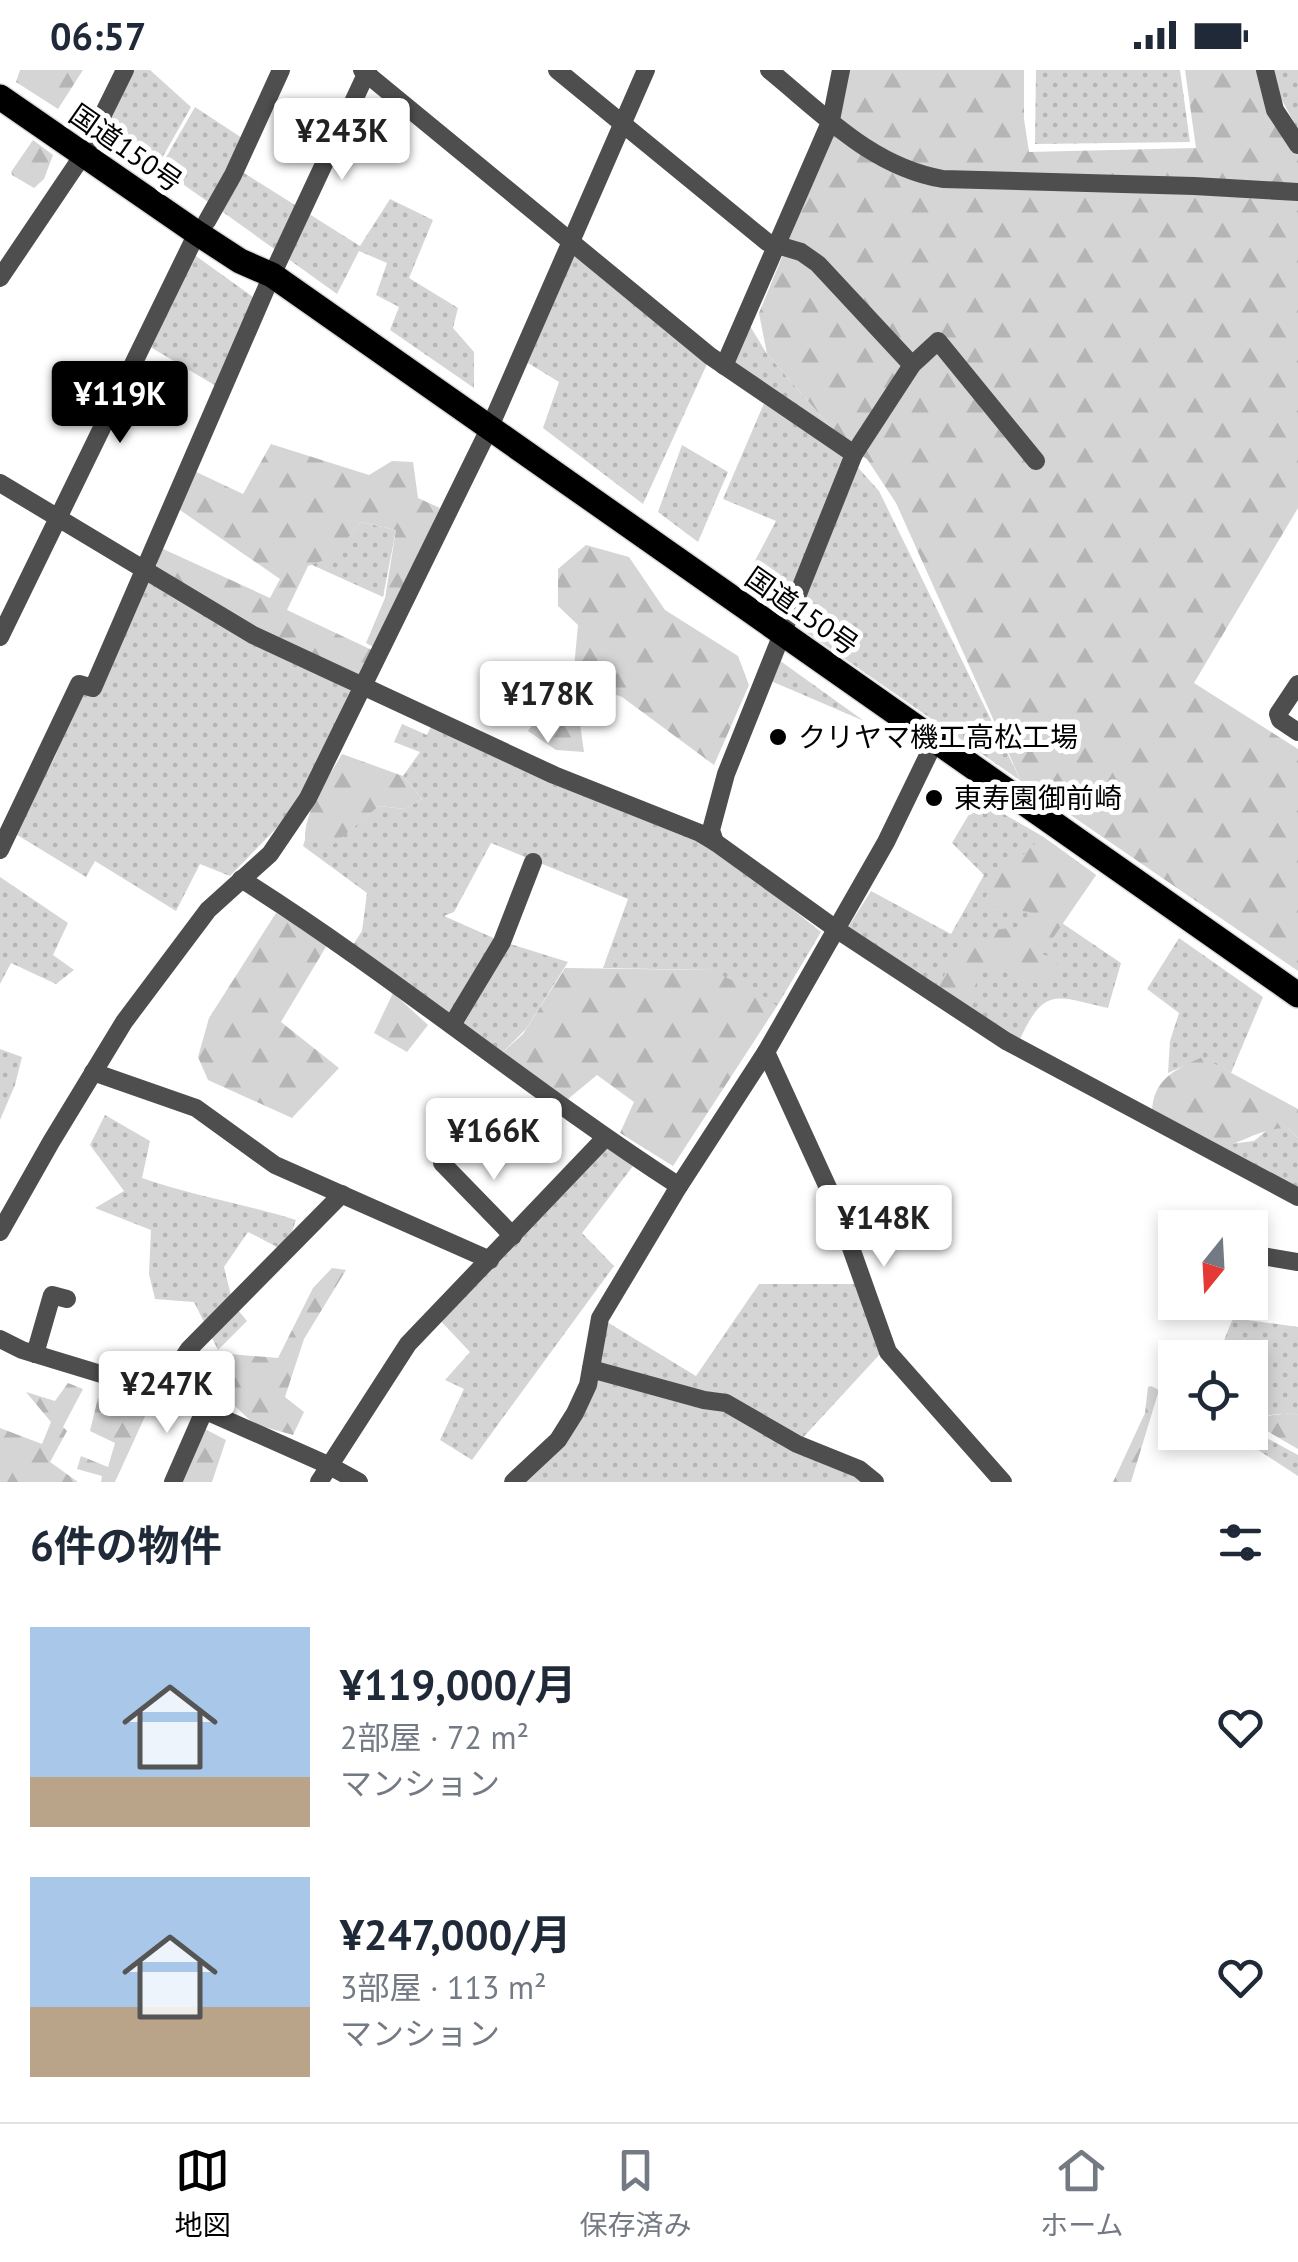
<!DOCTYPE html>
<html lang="ja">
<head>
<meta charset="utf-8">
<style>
  :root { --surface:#fff; --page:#f2f2f3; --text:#1f2937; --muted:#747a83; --line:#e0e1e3; --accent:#000 }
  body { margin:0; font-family:"PT Sans","Noto Sans JP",sans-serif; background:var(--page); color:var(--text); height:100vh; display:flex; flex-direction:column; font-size:38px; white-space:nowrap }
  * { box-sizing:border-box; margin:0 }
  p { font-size:32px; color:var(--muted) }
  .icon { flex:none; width:55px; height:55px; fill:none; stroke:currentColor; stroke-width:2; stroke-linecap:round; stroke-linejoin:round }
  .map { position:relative; height:1412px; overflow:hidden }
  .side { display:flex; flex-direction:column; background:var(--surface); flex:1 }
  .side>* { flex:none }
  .needle { width:65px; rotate:198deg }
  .buttons { position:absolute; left:1158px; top:1140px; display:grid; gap:20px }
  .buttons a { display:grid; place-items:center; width:110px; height:110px; border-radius:0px; background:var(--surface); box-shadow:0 5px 15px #0003; font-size:50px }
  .price { position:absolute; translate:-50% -85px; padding:0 22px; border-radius:10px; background:#fff; color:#222; font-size:32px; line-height:65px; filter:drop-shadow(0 2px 5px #0008) }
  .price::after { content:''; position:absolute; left:50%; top:60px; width:30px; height:22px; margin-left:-15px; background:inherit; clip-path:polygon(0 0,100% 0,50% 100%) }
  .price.on { background:var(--accent); color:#fff }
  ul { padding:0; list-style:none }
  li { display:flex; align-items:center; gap:30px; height:250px; padding:0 30px }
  li span { display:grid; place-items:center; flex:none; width:280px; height:200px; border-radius:0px; color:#555 }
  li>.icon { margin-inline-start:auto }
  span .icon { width:120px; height:120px; fill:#fffc; stroke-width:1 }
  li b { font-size:42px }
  h2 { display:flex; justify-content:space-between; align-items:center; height:120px; padding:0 30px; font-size:42px }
  .status { display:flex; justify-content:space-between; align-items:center; height:70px; padding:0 50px; background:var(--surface); direction:ltr }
  .status svg { height:28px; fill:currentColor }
  .menu { display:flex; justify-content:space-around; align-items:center; height:140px; border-top:2px solid var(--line); background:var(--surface); font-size:28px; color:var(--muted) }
  .menu a { display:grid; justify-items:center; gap:5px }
  .menu .on { color:var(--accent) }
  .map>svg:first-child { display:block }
  .grass { fill:url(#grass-dots) }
  .forest { fill:url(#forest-firs) }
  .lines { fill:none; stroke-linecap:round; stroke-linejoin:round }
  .highway-casing { stroke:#dbdbdb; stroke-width:28 }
  .minor { stroke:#4e4e4e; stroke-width:18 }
  .highway { stroke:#000; stroke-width:25 }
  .poi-dot { fill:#000; stroke:#fff; stroke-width:4 }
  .labels { text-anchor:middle; stroke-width:10; stroke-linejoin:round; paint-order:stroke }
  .street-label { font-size:28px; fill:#000; stroke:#fff }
  .poi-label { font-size:28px; fill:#000; stroke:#fff; text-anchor:start }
</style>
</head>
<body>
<div class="status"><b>06:57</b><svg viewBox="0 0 49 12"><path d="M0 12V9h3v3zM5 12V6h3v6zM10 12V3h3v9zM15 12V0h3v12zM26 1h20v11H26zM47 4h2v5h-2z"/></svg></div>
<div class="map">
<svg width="1298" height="1412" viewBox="0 0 1298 1412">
  <defs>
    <pattern id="grass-dots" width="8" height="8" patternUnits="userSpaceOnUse" patternTransform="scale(2.5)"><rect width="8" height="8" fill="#d5d5d5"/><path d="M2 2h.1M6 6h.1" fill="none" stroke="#b5b5b5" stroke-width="1.8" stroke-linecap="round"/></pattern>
    <pattern id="forest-firs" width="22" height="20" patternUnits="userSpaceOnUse" patternTransform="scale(2.5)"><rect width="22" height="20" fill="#d5d5d5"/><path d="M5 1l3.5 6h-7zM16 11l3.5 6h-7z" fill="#b5b5b5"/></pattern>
  </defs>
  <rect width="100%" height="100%" fill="#fff"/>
  <!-- grass -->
  <g class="grass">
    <polygon points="133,0 150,0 191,37 157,97 117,69 109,51"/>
    <polygon points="1036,0 1180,0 1190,72 1035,74"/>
    <polygon points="1269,0 1298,0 1298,60 1269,6"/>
    <polygon points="195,37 242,68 211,134 160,98"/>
    <polygon points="241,101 360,176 390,129 433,150 409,208 458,238 453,258 474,282 474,318 390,260 399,237 376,225 387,193 359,181 337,224 220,140"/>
    <polygon points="189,181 253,227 216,316 147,275"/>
    <polygon points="574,183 707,294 643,434 543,358 559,312 528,293"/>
    <polygon points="750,256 767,284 848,377 733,294"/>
    <polygon points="765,331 844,382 879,421 1021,711 741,517 776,451 723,429"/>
    <polygon points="682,375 728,402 698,472 658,442"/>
    <polygon points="361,452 396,460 383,527 310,494 332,486"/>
    <polygon points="146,511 351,621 294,740 230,806 200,794 176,841 95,791 86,807 14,763 55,687 80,623"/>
    <polygon points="779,590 864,651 771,611"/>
    <polygon points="433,652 710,773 821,862 777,936 710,900 603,898 628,829 491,773 454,842 444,846 498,870 568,892 526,959 502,983 351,878 362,861 367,823 303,776 305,770 337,771 379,736 405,739 422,729 403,706 420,682 394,672 402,654 427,665"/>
    <path d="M978 729 1042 766 1096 805 1062 853 1121 893 1108 938C1057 927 1045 915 1020 969L847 859 871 821 951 864 984 805 952 773Z"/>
    <polygon points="0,807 68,853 53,885 74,900 56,914 11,893 0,914"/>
    <polygon points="1179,868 1263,927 1231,1003 1202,988 1168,1003 1170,971 1179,943 1147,919"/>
    <polygon points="0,979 22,987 15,1015 0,1050"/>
    <path d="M105 1045 150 1071 142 1108C193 1126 245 1134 296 1150L285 1181 248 1162 224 1197 233 1234 247 1251 218 1280 194 1232 155 1229 149 1204 151 1160 95 1138 124 1121 90 1075Z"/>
    <polygon points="1271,1057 1288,1058 1298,1068 1298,1124 1214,1076 1254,1071"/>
    <polygon points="605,1075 633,1096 582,1163 614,1196 472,1390 440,1370 464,1319 445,1310 470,1282 436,1246"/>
    <polygon points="759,1214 861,1214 881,1283 797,1374 869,1412 512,1412 564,1361 607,1252 696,1306"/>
    <polygon points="1233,1248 1298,1257 1298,1345 1291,1343 1250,1347 1250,1288 1217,1288"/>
    <polygon points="1250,1359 1298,1385 1298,1406 1232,1363 1250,1362"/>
  </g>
  <!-- forest -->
  <g class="forest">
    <polygon points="20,0 83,0 58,39 16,12"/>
    <polygon points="845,0 1024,0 1024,49 1029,82 1196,78 1185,0 1266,0 1298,77 1298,438 1194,613 1298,679 1298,901 1021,711 896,433 867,389 848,377 767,284 759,243 833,63"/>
    <polygon points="33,70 53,85 44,109 34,118 12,105 11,102"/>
    <polygon points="271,374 369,405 392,391 413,392 418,428 440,438 375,578 366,573 385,528 396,460 361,452 332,487 308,496 287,540 374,581 361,608 258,563 155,501 161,478 270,528 280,509 177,438 192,400 243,424"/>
    <polygon points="586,475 629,487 665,540 738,586 749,615 714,695 622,627 586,614 578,640 584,682 556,680 528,661 574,598 578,555 558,536 558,499"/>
    <path d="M342 684 403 706 422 729 405 739 379 736 334 774 305 770C304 741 328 708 342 684Z"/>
    <path d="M1042 766 1096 805 1042 884 1053 888 1059 897C1034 933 1015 897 984 895L967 935 939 917 960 870H986L994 860 1026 856 1030 842 982 835 999 798 1024 784Z"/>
    <polygon points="276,843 327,875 281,952 339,998 292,1048 208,1010 198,987 209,948"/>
    <polygon points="565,898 710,900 758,922 777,936 673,1096 620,1063 634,1032 597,1005 568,1029 502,983 523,964"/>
    <polygon points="393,923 428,955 407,982 374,963"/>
    <path d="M1202 987 1298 1039V1068L1288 1058C1265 1057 1244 1071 1222 1078L1152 1044C1152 1009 1175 1000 1202 987Z"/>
    <polygon points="332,1198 346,1200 304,1269 285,1327 304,1342 293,1365 254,1354 221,1323 229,1284 278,1288 313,1218"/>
    <polygon points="68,1313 83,1319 63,1357 67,1361 50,1392 78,1412 0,1412 0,1358 42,1374 51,1352 26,1322 55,1331"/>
    <polygon points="1151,1316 1159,1320 1131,1412 1113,1412 1145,1343 1148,1317"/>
    <polygon points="98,1328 132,1344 141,1334 152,1331 115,1412 101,1412 102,1406 77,1399 81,1386 108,1397 115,1373 90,1361"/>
    <polygon points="1291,1343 1298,1345 1298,1379 1250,1351 1250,1348"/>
    <polygon points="205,1359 226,1370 212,1412 180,1412"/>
  </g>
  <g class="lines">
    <!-- highway casing -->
    <g class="highway-casing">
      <polyline id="highway" points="0,27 197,163 240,191 272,205 1298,925"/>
    </g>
    <!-- minor -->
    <g class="minor">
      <polyline points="362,0 710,286 854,384"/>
      <polyline points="557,0 767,172 801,182 818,194 912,295"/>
      <path d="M769 0C823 44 872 97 943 109L1194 116 1298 122"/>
      <polyline points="1265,0 1275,40 1298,75"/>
      <polyline points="207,151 233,105 281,0"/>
      <polyline points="0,208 83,85 125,0"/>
      <polyline points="724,296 831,50 841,0"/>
      <polyline points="1036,391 938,271 912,295 854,384 726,704 711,760 715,772 836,859 1006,971 1298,1127"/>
      <polyline points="0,413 253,565 554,705 700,763 715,772"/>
      <polyline points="0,567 197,163"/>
      <polyline points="1298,614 1278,644 1280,650 1298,662"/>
      <polyline points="0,780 79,614 93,618 272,205 368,0"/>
      <path d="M241 809C392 904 529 1019 679 1116"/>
      <polyline points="452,955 502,872 533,792"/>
      <polyline points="766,982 835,1133 888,1282 1003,1412"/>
      <polyline points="93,1002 196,1038 275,1095 490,1190"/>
      <polyline points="442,1093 513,1166"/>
      <polyline points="0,1162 51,1072 124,952 208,840 270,784 308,728 489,359 646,0"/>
      <polyline points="1250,1184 1298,1192"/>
      <polyline points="0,1269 22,1280 170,1325 328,1395 359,1412"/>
      <polyline points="35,1284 52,1225 67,1229"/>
      <polyline points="591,1299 704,1330 726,1333 797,1374 859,1399 875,1412"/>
      <polyline points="170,1325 179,1294 189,1279 342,1124"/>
      <polyline points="173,1412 205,1339"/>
      <polyline points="319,1412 408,1274 605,1068"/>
      <polyline points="513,1412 558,1370 575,1343 588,1315 600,1248 679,1116 766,982 886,772 935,671"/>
    </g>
    <!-- highway -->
    <use href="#highway" class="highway"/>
  </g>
  <!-- markers -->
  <g class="poi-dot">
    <circle cx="778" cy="667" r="10"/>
    <circle cx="934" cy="728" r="10"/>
  </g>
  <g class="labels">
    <!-- street labels -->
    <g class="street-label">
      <text transform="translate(126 78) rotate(35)" y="10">国道150号</text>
      <text transform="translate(802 541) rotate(35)" y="10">国道150号</text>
    </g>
    <!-- poi labels -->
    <g class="poi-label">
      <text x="798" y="677">クリヤマ機工高松工場</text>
      <text x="954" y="738">東寿園御前崎</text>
    </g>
  </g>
</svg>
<div class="buttons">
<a><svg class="needle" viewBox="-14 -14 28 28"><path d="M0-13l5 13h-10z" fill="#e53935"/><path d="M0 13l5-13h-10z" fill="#747a83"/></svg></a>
<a><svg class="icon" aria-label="locate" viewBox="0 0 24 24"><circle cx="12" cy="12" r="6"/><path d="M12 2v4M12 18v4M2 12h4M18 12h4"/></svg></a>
</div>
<b class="price" style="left:342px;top:113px">¥243K</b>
<b class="price on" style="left:120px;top:376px">¥119K</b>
<b class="price" style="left:548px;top:676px">¥178K</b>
<b class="price" style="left:494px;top:1113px">¥166K</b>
<b class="price" style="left:884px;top:1200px">¥148K</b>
<b class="price" style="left:167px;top:1366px">¥247K</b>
</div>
<section class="side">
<h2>6件の物件<svg class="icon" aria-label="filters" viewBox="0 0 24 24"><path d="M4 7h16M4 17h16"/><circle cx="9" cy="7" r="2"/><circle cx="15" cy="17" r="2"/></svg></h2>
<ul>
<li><span style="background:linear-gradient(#a9c7e8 75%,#b9a48a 0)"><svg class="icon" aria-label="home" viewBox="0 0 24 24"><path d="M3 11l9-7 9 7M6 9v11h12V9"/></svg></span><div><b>¥119,000/月</b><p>2部屋 · 72 m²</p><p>マンション</p></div><svg class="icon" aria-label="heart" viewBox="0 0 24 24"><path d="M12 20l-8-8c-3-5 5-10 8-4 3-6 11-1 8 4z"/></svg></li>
<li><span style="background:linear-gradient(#a9c7e8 65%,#b9a48a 0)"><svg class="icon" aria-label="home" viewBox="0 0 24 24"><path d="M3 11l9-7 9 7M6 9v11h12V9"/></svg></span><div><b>¥247,000/月</b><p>3部屋 · 113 m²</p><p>マンション</p></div><svg class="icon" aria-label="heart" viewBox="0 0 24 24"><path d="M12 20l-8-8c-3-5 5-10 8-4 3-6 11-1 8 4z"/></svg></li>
</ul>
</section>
<nav class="menu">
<a class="on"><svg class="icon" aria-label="map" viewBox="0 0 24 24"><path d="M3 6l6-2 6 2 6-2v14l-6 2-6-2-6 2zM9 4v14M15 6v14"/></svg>地図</a>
<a><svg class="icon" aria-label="saved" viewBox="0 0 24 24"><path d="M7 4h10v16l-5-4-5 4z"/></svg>保存済み</a>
<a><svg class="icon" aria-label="home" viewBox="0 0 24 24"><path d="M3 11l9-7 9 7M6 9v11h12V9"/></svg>ホーム</a>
</nav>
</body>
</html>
